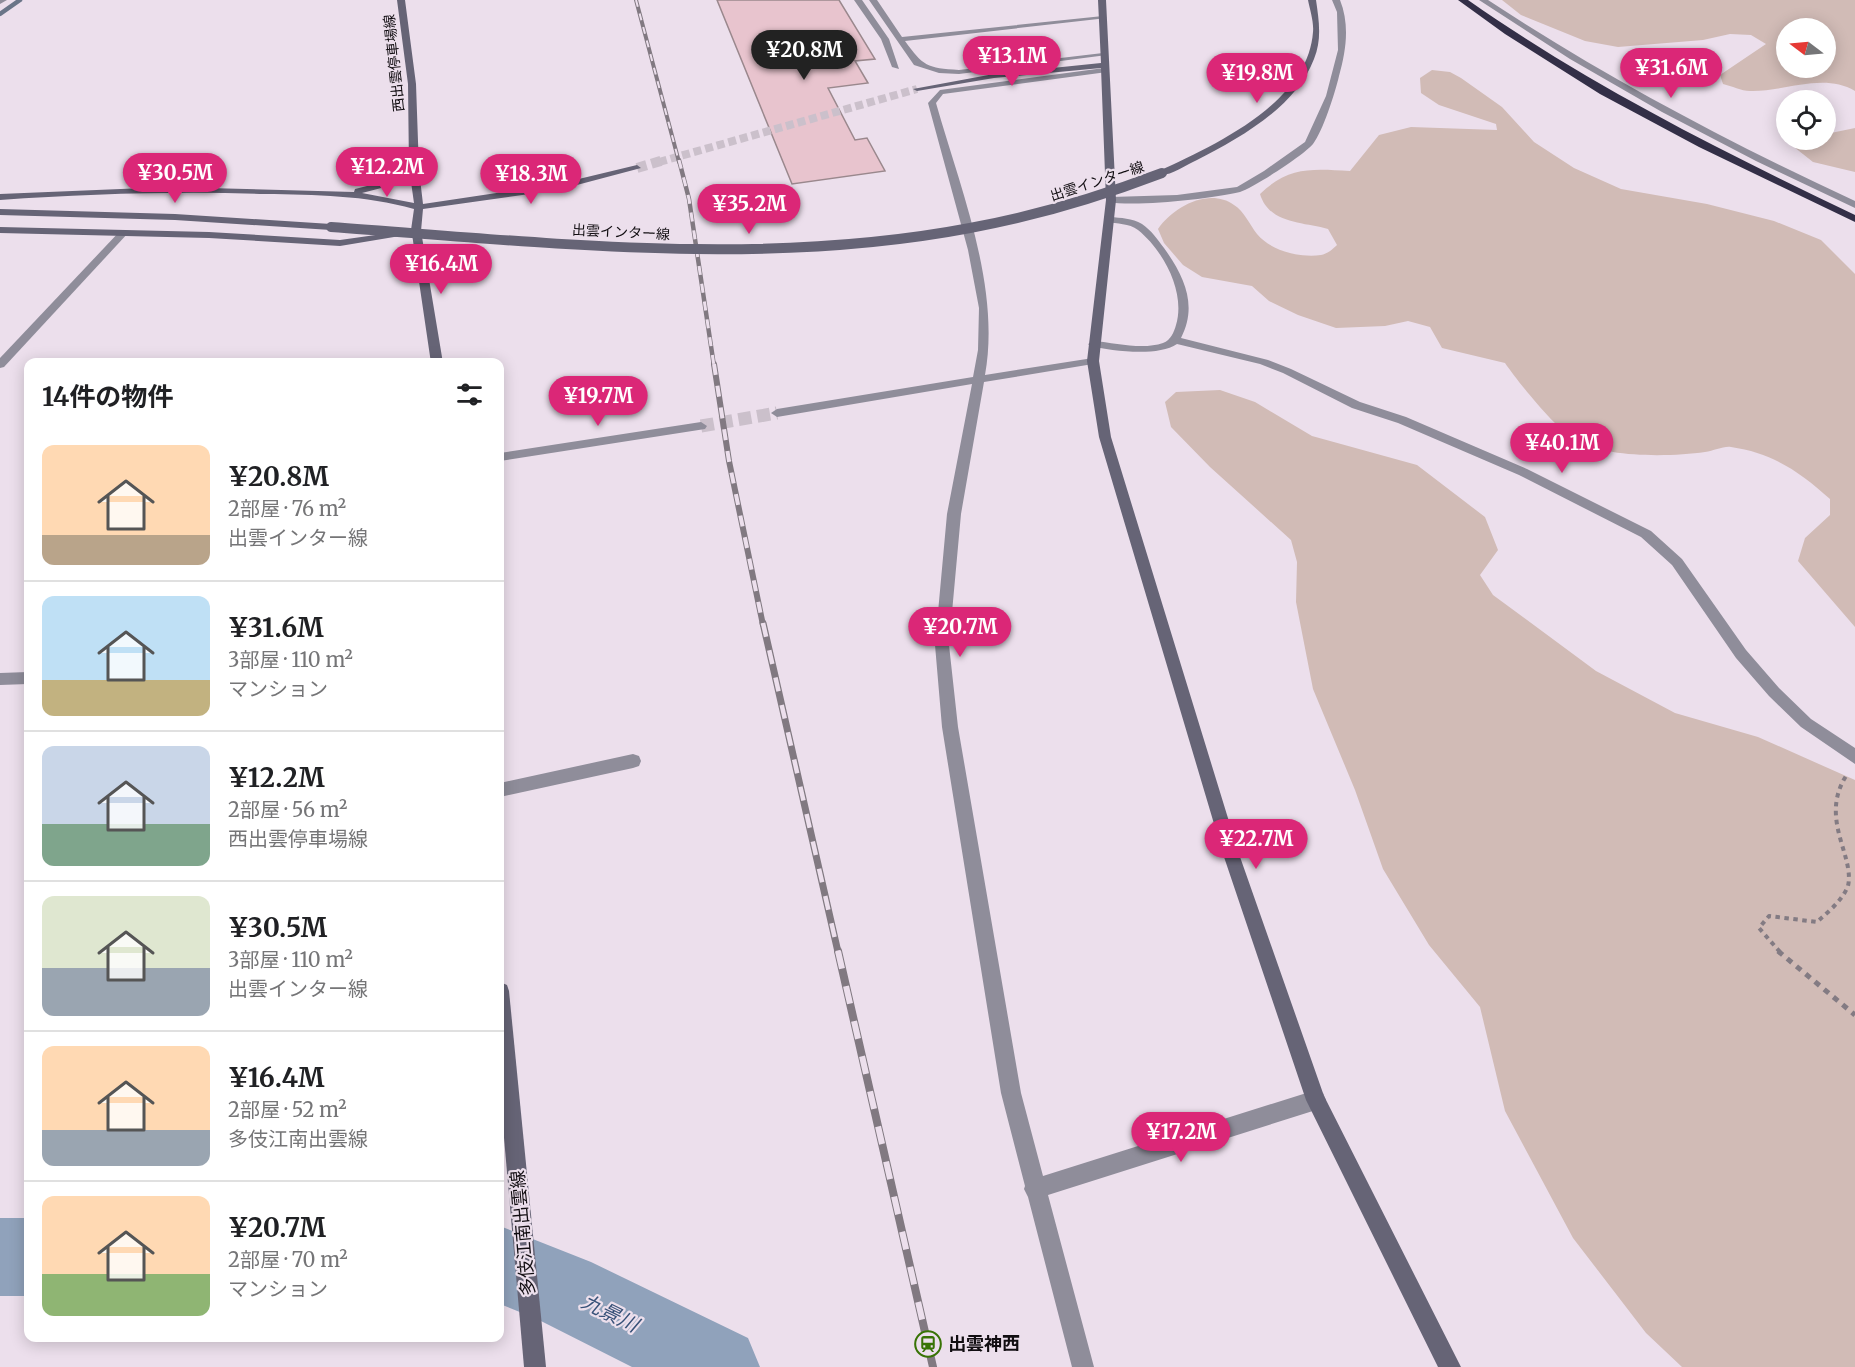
<!DOCTYPE html>
<html lang="ja">
<head>
<meta charset="utf-8">
<style>
  :root { --surface:#fff; --page:#f6f6f6; --text:#202124; --muted:#757577; --line:#e0e0e0; --accent:#db2777 }
  body { margin:0; font-family:Merriweather,"Noto Sans JP",serif; background:var(--page); color:var(--text); height:100vh; display:flex; flex-direction:column; font-size:22px; white-space:nowrap }
  * { box-sizing:border-box; margin:0 }
  p { font-size:20px; color:var(--muted) }
  .icon { flex:none; width:33px; height:33px; fill:none; stroke:currentColor; stroke-width:2; stroke-linecap:round; stroke-linejoin:round }
  .map { position:relative; flex:1; overflow:hidden }
  .details { position:absolute; left:24px; top:358px; width:480px; height:984px; display:flex; flex-direction:column; background:var(--surface); border-radius:12px; box-shadow:0 3px 15px #0003 }
  .details>* { flex:none }
  .needle { width:39px; rotate:286deg }
  .tools { position:absolute; left:1776px; top:18px; display:grid; gap:12px }
  .tools a { display:grid; place-items:center; width:60px; height:60px; border-radius:50%; background:var(--surface); box-shadow:0 3px 15px #0003; font-size:30px }
  .price { position:absolute; translate:-50% -51px; padding:0 14px; border-radius:21px; background:var(--accent); color:#fff; font-size:20px; line-height:39px; filter:drop-shadow(0 2px 3px #0008) }
  .price::after { content:''; position:absolute; left:50%; top:36px; width:18px; height:14px; margin-left:-9px; background:inherit; clip-path:polygon(0 0,100% 0,50% 100%) }
  .price.selected { background:#222; color:#fff }
  ul { padding:0; list-style:none }
  li { display:flex; align-items:center; gap:18px; height:150px; padding:0 18px }
  li+li { border-top:2px solid var(--line) }
  li span { display:grid; place-items:center; flex:none; width:168px; height:120px; border-radius:12px; color:#555 }
  li>.icon { margin-inline-start:auto }
  span .icon { width:72px; height:72px; fill:#fffc; stroke-width:1 }
  li b { font-size:26px }
  h2 { display:flex; justify-content:space-between; align-items:center; height:72px; padding:0 18px; font-size:26px }
  .map>svg:first-child { display:block }
  .green { fill:#d1bbb6; fill-rule:evenodd }
  .lines { fill:none; stroke-linecap:round; stroke-linejoin:round }
  .stream { stroke:#6a7588; stroke-width:4.5 }
  .river { fill:#90a2bb; fill-rule:evenodd }
  .building { fill:#e8c4ce; stroke:#9a888d; stroke-width:1.5 }
  .street-tunnel { stroke:#cbc0cb; stroke-width:13; stroke-dasharray:13 6; stroke-linecap:butt }
  .secondary-tunnel-far1 { stroke:#cbc0cb; stroke-width:8; stroke-dasharray:8 4; stroke-linecap:butt }
  .secondary-tunnel { stroke:#cbc0cb; stroke-width:10; stroke-dasharray:10 5; stroke-linecap:butt }
  .path-far1 { stroke:#837b83; stroke-width:4; stroke-dasharray:4.5 4.5; stroke-linecap:butt }
  .path { stroke:#837b83; stroke-width:5; stroke-dasharray:6 6; stroke-linecap:butt }
  .lane { fill:#8f8d9a; fill-rule:evenodd }
  .street { fill:#8f8d9a; fill-rule:evenodd }
  .secondary { fill:#666476; fill-rule:evenodd }
  .highway { fill:#332f47; fill-rule:evenodd }
  .rail-far4-casing { stroke:#817981; stroke-width:4 }
  .rail-far3-casing { stroke:#817981; stroke-width:4.5 }
  .rail-far2-casing { stroke:#817981; stroke-width:6 }
  .rail-far1-casing { stroke:#817981; stroke-width:7 }
  .rail-casing { stroke:#817981; stroke-width:8 }
  .rail-far4 { stroke:#ecdfec; stroke-width:2; stroke-dasharray:7; stroke-linecap:butt }
  .rail-far3 { stroke:#ecdfec; stroke-width:3; stroke-dasharray:9; stroke-linecap:butt }
  .rail-far2 { stroke:#ecdfec; stroke-width:4; stroke-dasharray:11; stroke-linecap:butt }
  .rail-far1 { stroke:#ecdfec; stroke-width:4.5; stroke-dasharray:14; stroke-linecap:butt }
  .rail { stroke:#ecdfec; stroke-width:6; stroke-dasharray:18; stroke-linecap:butt }
  .secondary-bridge { stroke:#666476; stroke-width:10 }
  .labels { text-anchor:middle; stroke-width:4.5; stroke-linejoin:round; paint-order:stroke }
  .far-street-label { font-size:14px; fill:#110d11; stroke:#ecdfec }
  .near-street-label { font-size:18px; fill:#110d11; stroke:#ecdfec }
  .near-poi-label { font-size:18px; font-weight:bold; fill:#110d11; stroke:#ecdfec; text-anchor:start }
  .near-water-label { font-size:20px; font-style:italic; fill:#375178; stroke:#ecdfec }
</style>
</head>
<body>
<div class="map">
<svg width="1855" height="1367" viewBox="0 0 1855 1367">
  <rect width="100%" height="100%" fill="#ecdfec"/>
  <!-- green -->
  <g class="green">
    <path d="M1502 0H1855V91C1823 72 1785 92 1750 91 1741 91 1732 86 1723 84L1720 75 1766 44 1751 35 1730 34 1703 40 1618 47 1585 41 1521 15ZM1826 28V68H1786V28Z"/>
    <path d="M1432 70 1450 72 1461 78 1502 107 1534 142 1574 168 1621 189 1707 204 1774 221 1821 240 1855 274V627L1798 561 1805 538 1830 515V499C1800 472 1773 453 1731 447 1723 446 1714 451 1705 452 1669 457 1606 458 1575 440 1556 429 1518 382 1505 363L1442 348 1430 327 1408 321 1385 326 1336 328 1298 315 1269 301 1252 286 1202 277 1183 265 1164 243 1158 229C1173 207 1209 187 1234 205 1244 211 1250 225 1257 234 1271 251 1300 258 1321 255 1327 254 1333 249 1337 245L1328 229C1303 222 1269 224 1260 194 1289 166 1312 169 1350 171L1379 135 1411 127 1497 130 1496 124 1439 105 1421 93 1420 78Z"/>
    <polygon points="1855,128 1855,172 1813,162 1794,147 1798,140 1826,140 1826,134"/>
    <polygon points="1220,390 1255,402 1312,436 1417,465 1485,517 1498,550 1480,575 1493,595 1596,671 1675,713 1758,737 1855,780 1855,1367 1682,1367 1646,1333 1573,1238 1505,1111 1480,1007 1429,945 1383,869 1355,790 1313,689 1296,602 1297,562 1291,540 1210,467 1171,427 1165,402 1176,392"/>
  </g>
  <g class="lines">
    <!-- stream -->
    <polyline class="stream" points="0,14 20,0"/>
    <!-- river -->
    <g class="river">
      <rect x="0" y="1218" width="28" height="78"/>
      <polygon points="500,1226 591,1262 748,1338 760,1367 632,1367 537,1319 500,1304"/>
    </g>
  </g>
  <!-- building -->
  <polygon class="building" points="717,0 839,0 875,59 855,61 868,83 828,88 855,140 867,138 885,171 792,184"/>
  <g class="lines">
    <!-- street-tunnel -->
    <polyline class="street-tunnel" points="701,426 777,413"/>
    <!-- secondary-tunnel-far1 -->
    <polyline class="secondary-tunnel-far1" points="659,162 917,89"/>
    <!-- secondary-tunnel -->
    <polyline class="secondary-tunnel" points="637,168 664,160"/>
    <!-- path-far1 -->
    <path class="path-far1" d="M1780 952 1759 928 1769 916 1817 922C1828 912 1842 901 1848 886 1855 856 1819 819 1846 776"/>
    <!-- path -->
    <polyline class="path" points="1778,951 1855,1015"/>
    <!-- lane -->
    <polygon class="lane" points="854,0 862,0 889,39 899,69 892,67 881,39"/>
    <!-- street -->
    <g class="street">
      <polygon points="0,0 7,0 0,4"/>
      <path d="M869 0H877L902 37 1103 16 1107 18 905 41C923 66 927 68 959 70L1103 53 1107 55 959 74 939 73 914 65Z"/>
      <path d="M1332 0H1340C1350 25 1346 51 1339 76 1335 93 1323 131 1313 144 1304 155 1253 188 1240 192 1211 199 1136 207 1108 202L1106 200 1111 197 1177 195 1237 187 1264 171 1305 142 1326 96 1338 50 1337 12Z"/>
      <path d="M1479 0H1488C1605 77 1728 142 1855 201V208L1756 161 1662 112 1570 59Z"/>
      <path d="M1104 68H1107V72L943 94 936 103C960 188 1001 287 985 375L1093 358 1099 361 1093 364 984 382 961 514 949 645 958 727 1021 1093 1043 1176 1316 1090 1323 1093 1326 1100 1323 1107 1316 1110 1048 1195 1094 1367H1072L1028 1197 1024 1189 1025 1186 1001 1093 942 727 935 645 947 514 972 384 777 417 771 413 777 409 973 377 978 350 979 308 968 250 928 103 940 90Z"/>
      <path d="M1110 217C1121 218 1132 218 1142 224 1151 230 1158 240 1164 248 1184 276 1198 305 1181 338L1268 360 1291 369 1360 402 1406 417 1527 469 1651 531 1682 559 1746 650 1779 688 1811 719 1855 748V764L1801 727 1769 696 1736 658 1672 565 1641 537 1519 475 1398 423 1352 408 1283 373 1260 364 1177 344C1158 357 1112 351 1090 346L1088 344 1094 341C1115 343 1143 350 1163 343 1171 340 1174 332 1176 325 1186 292 1163 250 1138 230 1129 223 1117 224 1107 222V218Z"/>
      <polygon points="121,230 129,232 4,367 0,368 0,358"/>
      <polygon points="701,422 707,426 705,429 500,461 500,453"/>
      <polygon points="28,672 28,684 0,685 0,673"/>
      <polygon points="633,754 639,756 641,761 639,766 633,768 500,797 500,783"/>
    </g>
    <!-- secondary -->
    <g class="secondary">
      <path d="M397 0H405L416 84 419 170 423 204 558 184 637 165 641 168 558 190 423 209 421 231 443 363H431L412 234 340 246 209 238 0 233V227L209 232 340 240 411 230 414 209C365 195 315 195 265 194 176 191 88 194 0 200V194L169 187 354 192 355 189 379 183 409 169 408 84ZM410 175 414 203 362 193 385 187Z"/>
      <polygon points="1098,0 1106,0 1116,200 1099,361 1111,437 1239,854 1324,1096 1461,1367 1438,1367 1306,1100 1223,854 1099,437 1087,361 1106,200 1101,68 994,78 917,91 913,89 994,74 1101,63"/>
      <path d="M1308 0H1316C1319 21 1322 39 1314 59 1296 107 1240 138 1197 160 1186 165 1171 176 1159 175V171C1215 145 1308 103 1313 32 1314 22 1310 10 1308 0Z"/>
      <polygon points="0,209 175,214 331,224 336,227 331,230 175,220 0,215"/>
      <polygon points="500,982 507,985 509,991 546,1367 524,1367 500,1092"/>
    </g>
    <!-- highway -->
    <path class="highway" d="M1458 0H1468C1589 85 1721 151 1855 215V222L1699 147 1600 94 1505 34Z"/>
    <!-- rail-far4 casing -->
    <g class="rail-far4-casing">
      <polyline id="rail-far4" points="636,0 679,162"/>
    </g>
    <!-- rail-far3 casing -->
    <g class="rail-far3-casing">
      <polyline id="rail-far3" points="679,160 689,199 714,366"/>
    </g>
    <!-- rail-far2 casing -->
    <g class="rail-far2-casing">
      <polyline id="rail-far2" points="714,364 729,461 763,625"/>
    </g>
    <!-- rail-far1 casing -->
    <g class="rail-far1-casing">
      <polyline id="rail-far1" points="763,623 838,952"/>
    </g>
    <!-- rail casing -->
    <g class="rail-casing">
      <polyline id="rail" points="838,951 933,1367"/>
    </g>
    <!-- rail-far4 -->
    <use href="#rail-far4" class="rail-far4"/>
    <!-- rail-far3 -->
    <use href="#rail-far3" class="rail-far3"/>
    <!-- rail-far2 -->
    <use href="#rail-far2" class="rail-far2"/>
    <!-- rail-far1 -->
    <use href="#rail-far1" class="rail-far1"/>
    <!-- rail -->
    <use href="#rail" class="rail"/>
    <!-- secondary-bridge -->
    <path class="secondary-bridge" d="M331 227C542 242 760 268 970 228 1036 216 1099 197 1162 173"/>
  </g>
  <!-- icons -->
  <defs>
    <g id="station-ring" transform="scale(1.35)"><circle r="9.5" fill="#ecdfec" stroke="#387305" stroke-width="1.5"/><path d="M-3-6H3Q5-6 5-4V2Q5 4 3 4L4.5 6H3L1.5 4h-3L-3 6H-4.5L-3 4Q-5 4-5 2V-4Q-5-6-3-6ZM-3.5-4v3h7v-3ZM-3.5 1v1.5H-2V1ZM2 1v1.5H3.5V1Z" fill="#387305"/></g>
  </defs>
  <g fill-rule="evenodd">
    <use href="#station-ring" x="928" y="1344"/>
  </g>
  <g class="labels">
    <!-- far-street labels -->
    <g class="far-street-label">
      <text transform="translate(394 63) rotate(-96)" y="5">西出雲停車場線</text>
      <text transform="translate(1097 181) rotate(-18)" y="5">出雲インター線</text>
      <text transform="translate(621 232) rotate(3)" y="5">出雲インター線</text>
    </g>
    <!-- near-street labels -->
    <g class="near-street-label">
      <text transform="translate(523 1233) rotate(-95)" y="6">多伎江南出雲線</text>
    </g>
    <!-- near-poi labels -->
    <g class="near-poi-label">
      <text x="948" y="1350">出雲神西</text>
    </g>
    <!-- near-water labels -->
    <g class="near-water-label">
      <text transform="translate(610 1313) rotate(26)" y="7">九景川</text>
    </g>
  </g>
</svg>
<div class="tools">
<a><svg class="needle" viewBox="-14 -14 28 28"><path d="M0-13l5 13h-10z" fill="#e53935"/><path d="M0 13l5-13h-10z" fill="#757577"/></svg></a>
<a><svg class="icon" aria-label="locate" viewBox="0 0 24 24"><circle cx="12" cy="12" r="6"/><path d="M12 2v4M12 18v4M2 12h4M18 12h4"/></svg></a>
</div>
<b class="price selected" style="left:804px;top:81px">¥20.8M</b>
<b class="price" style="left:1012px;top:87px">¥13.1M</b>
<b class="price" style="left:1671px;top:99px">¥31.6M</b>
<b class="price" style="left:1257px;top:104px">¥19.8M</b>
<b class="price" style="left:387px;top:198px">¥12.2M</b>
<b class="price" style="left:175px;top:204px">¥30.5M</b>
<b class="price" style="left:531px;top:205px">¥18.3M</b>
<b class="price" style="left:749px;top:235px">¥35.2M</b>
<b class="price" style="left:441px;top:295px">¥16.4M</b>
<b class="price" style="left:598px;top:427px">¥19.7M</b>
<b class="price" style="left:1562px;top:474px">¥40.1M</b>
<b class="price" style="left:960px;top:658px">¥20.7M</b>
<b class="price" style="left:1256px;top:870px">¥22.7M</b>
<b class="price" style="left:1181px;top:1163px">¥17.2M</b>
<section class="details">
<h2>14件の物件<svg class="icon" aria-label="filters" viewBox="0 0 24 24"><path d="M4 7h16M4 17h16"/><circle cx="9" cy="7" r="2"/><circle cx="15" cy="17" r="2"/></svg></h2>
<ul>
<li><span style="background:linear-gradient(#ffd9b3 75%,#b9a48a 0)"><svg class="icon" aria-label="home" viewBox="0 0 24 24"><path d="M3 11l9-7 9 7M6 9v11h12V9"/></svg></span><div><b>¥20.8M</b><p>2部屋 · 76 m²</p><p>出雲インター線</p></div></li>
<li><span style="background:linear-gradient(#bfe0f5 70%,#c2b280 0)"><svg class="icon" aria-label="home" viewBox="0 0 24 24"><path d="M3 11l9-7 9 7M6 9v11h12V9"/></svg></span><div><b>¥31.6M</b><p>3部屋 · 110 m²</p><p>マンション</p></div></li>
<li><span style="background:linear-gradient(#c9d6e8 65%,#7fa58c 0)"><svg class="icon" aria-label="home" viewBox="0 0 24 24"><path d="M3 11l9-7 9 7M6 9v11h12V9"/></svg></span><div><b>¥12.2M</b><p>2部屋 · 56 m²</p><p>西出雲停車場線</p></div></li>
<li><span style="background:linear-gradient(#dfe7d0 60%,#9aa5b1 0)"><svg class="icon" aria-label="home" viewBox="0 0 24 24"><path d="M3 11l9-7 9 7M6 9v11h12V9"/></svg></span><div><b>¥30.5M</b><p>3部屋 · 110 m²</p><p>出雲インター線</p></div></li>
<li><span style="background:linear-gradient(#ffd9b3 70%,#9aa5b1 0)"><svg class="icon" aria-label="home" viewBox="0 0 24 24"><path d="M3 11l9-7 9 7M6 9v11h12V9"/></svg></span><div><b>¥16.4M</b><p>2部屋 · 52 m²</p><p>多伎江南出雲線</p></div></li>
<li><span style="background:linear-gradient(#ffd9b3 65%,#8fb573 0)"><svg class="icon" aria-label="home" viewBox="0 0 24 24"><path d="M3 11l9-7 9 7M6 9v11h12V9"/></svg></span><div><b>¥20.7M</b><p>2部屋 · 70 m²</p><p>マンション</p></div></li>
</ul>
</section>
</div>
</body>
</html>
